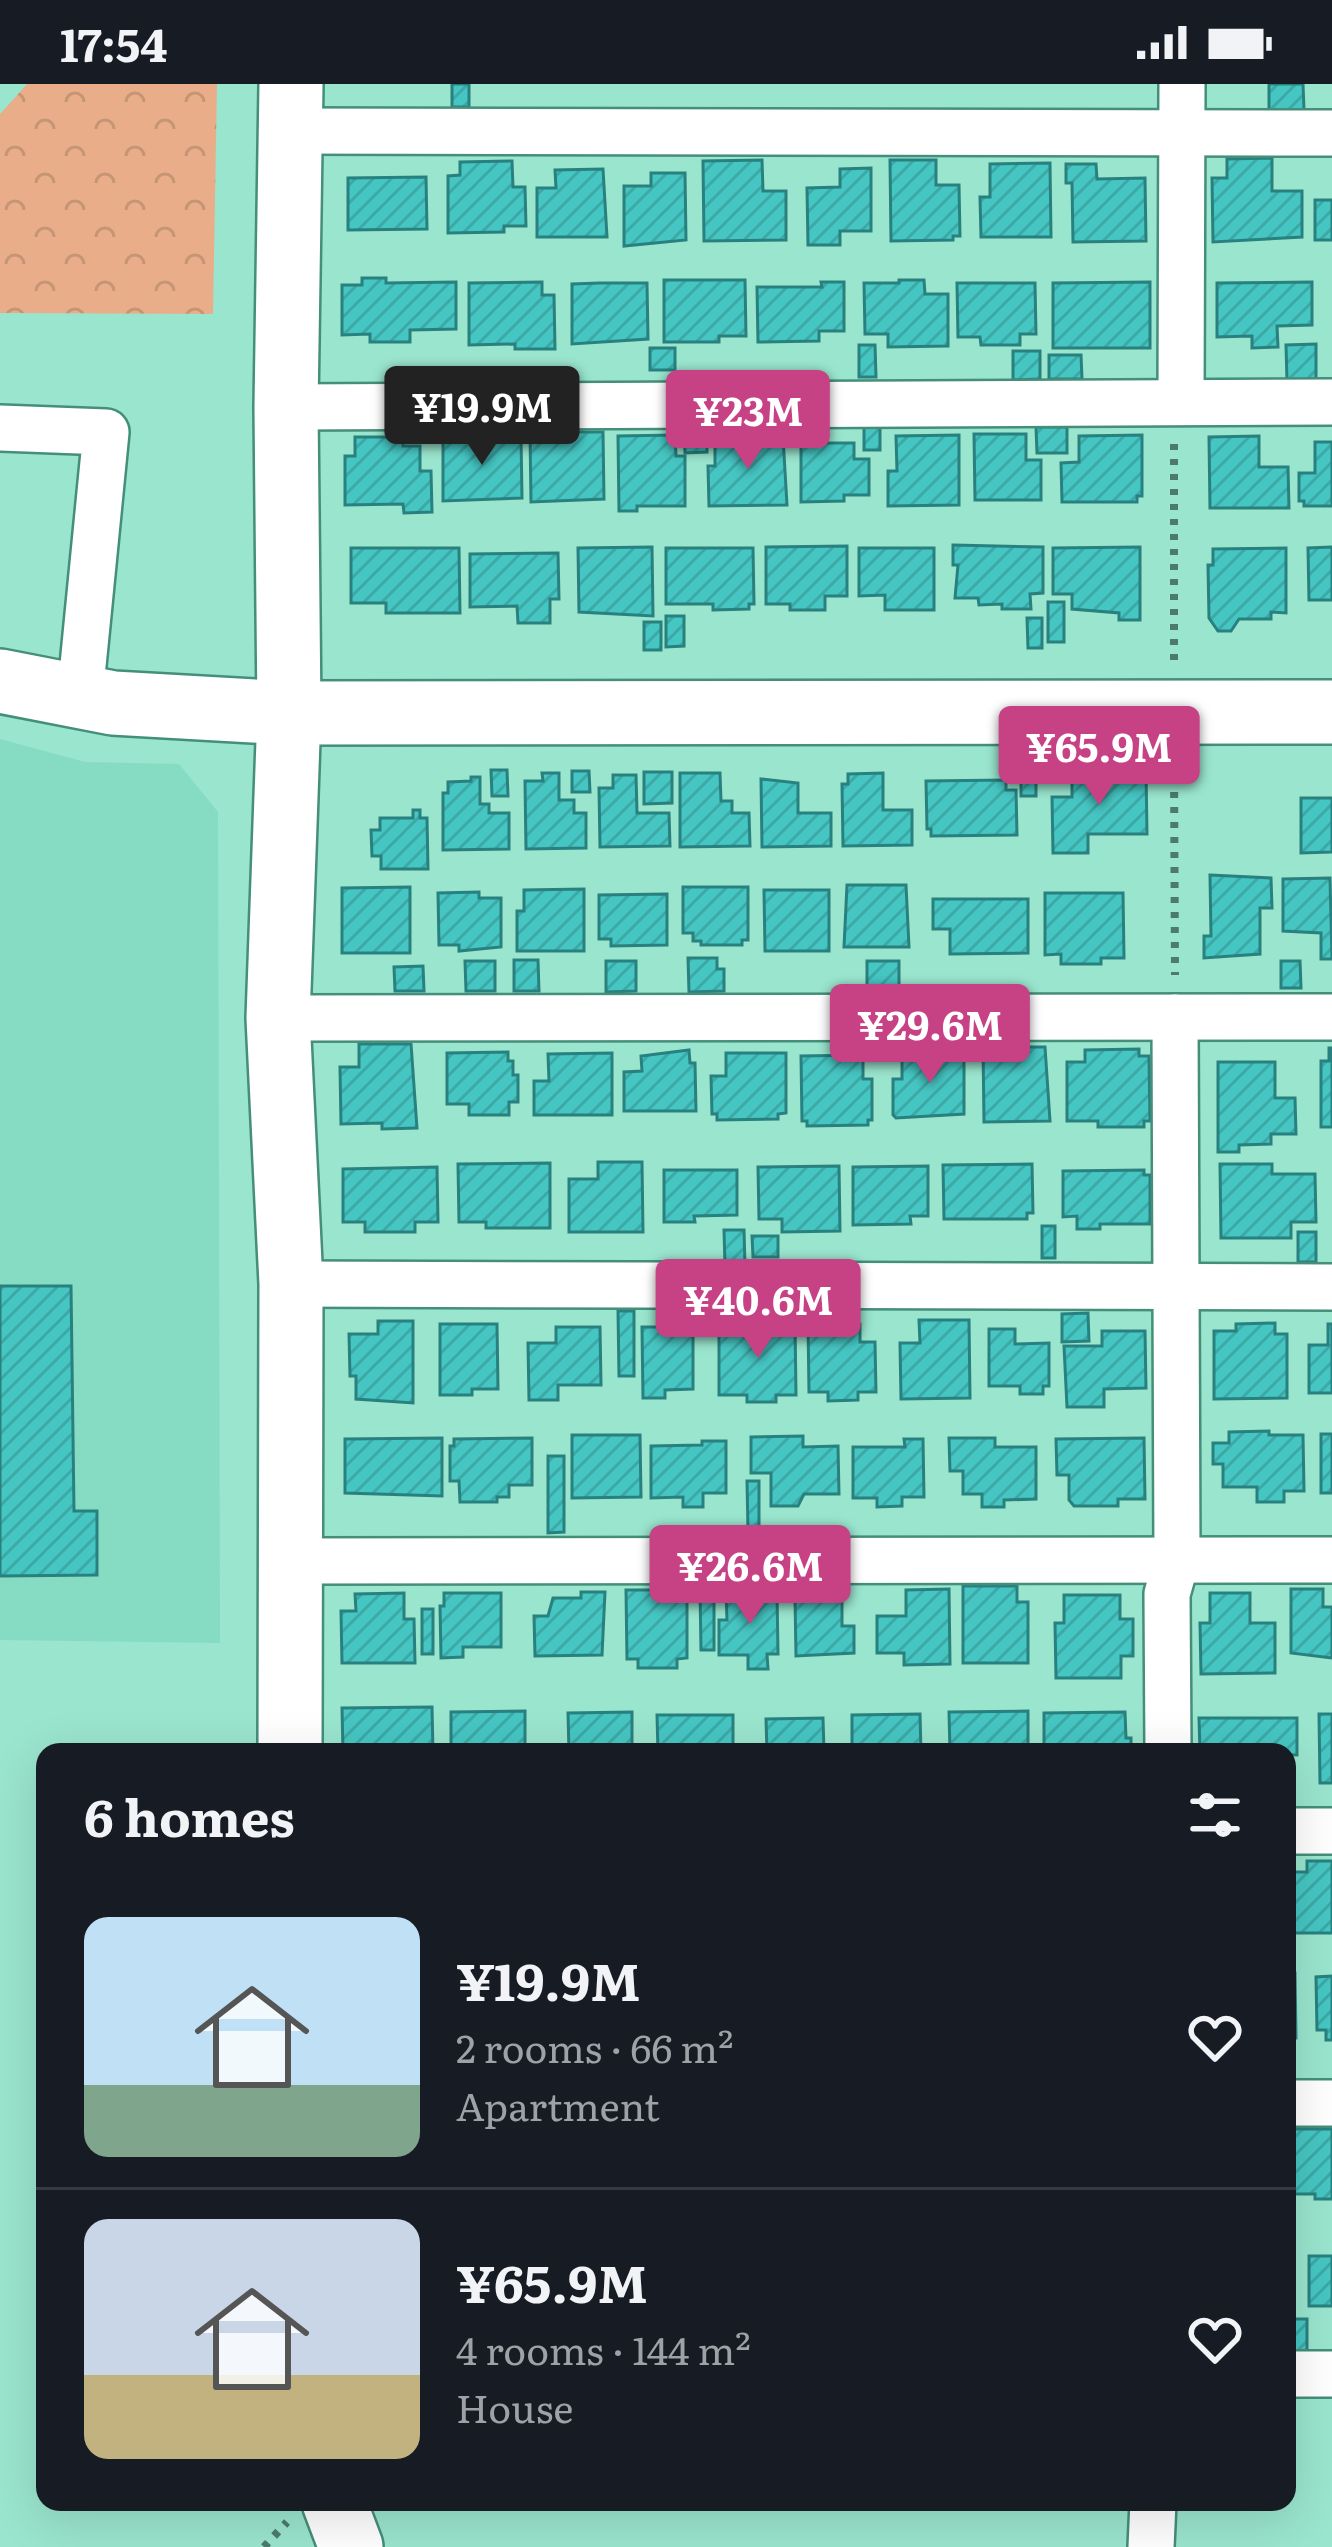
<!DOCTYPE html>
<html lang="en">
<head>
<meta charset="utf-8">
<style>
  :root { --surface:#171b24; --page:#242831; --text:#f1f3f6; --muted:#9ea1a6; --line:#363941; --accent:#c74285 }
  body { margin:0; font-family:Literata,serif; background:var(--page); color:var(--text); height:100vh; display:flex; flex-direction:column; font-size:45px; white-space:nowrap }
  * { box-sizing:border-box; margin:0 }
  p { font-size:39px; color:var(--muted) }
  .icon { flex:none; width:66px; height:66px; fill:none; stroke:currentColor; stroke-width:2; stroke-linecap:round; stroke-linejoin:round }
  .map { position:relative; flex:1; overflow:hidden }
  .panel { position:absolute; left:36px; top:1659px; width:1260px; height:768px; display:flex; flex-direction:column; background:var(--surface); border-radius:24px; box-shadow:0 12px 48px #0002 }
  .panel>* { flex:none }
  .price { position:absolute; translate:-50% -102px; padding:0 27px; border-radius:12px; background:var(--accent); color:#fff; font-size:39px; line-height:78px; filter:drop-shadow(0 3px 6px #0008) }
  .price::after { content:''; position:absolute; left:50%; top:72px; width:36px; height:27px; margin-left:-18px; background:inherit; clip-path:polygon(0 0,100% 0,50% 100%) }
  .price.selected { background:#222; color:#fff }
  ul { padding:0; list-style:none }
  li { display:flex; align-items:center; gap:36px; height:300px; padding:0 48px }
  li+li { border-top:3px solid var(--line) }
  li span { display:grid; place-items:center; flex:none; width:336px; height:240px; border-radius:24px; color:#555 }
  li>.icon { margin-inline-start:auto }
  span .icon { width:144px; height:144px; fill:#fffc; stroke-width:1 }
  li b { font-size:51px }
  h2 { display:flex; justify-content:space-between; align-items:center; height:144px; padding:0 48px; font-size:51px }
  .status { display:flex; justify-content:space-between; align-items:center; height:84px; padding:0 60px; background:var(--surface); direction:ltr }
  .status svg { height:33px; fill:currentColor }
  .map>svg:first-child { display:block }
  .built { fill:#86dcc3 }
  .park { fill:url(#park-crowns) }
  .building { fill:url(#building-hatch); stroke:#28817f; stroke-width:3 }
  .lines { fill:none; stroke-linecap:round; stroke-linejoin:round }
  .street-casing { stroke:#448e7a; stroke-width:50 }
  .secondary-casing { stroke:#448e7a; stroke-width:68 }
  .path { stroke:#4c7b6d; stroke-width:8; stroke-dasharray:6 9; stroke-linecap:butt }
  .street { stroke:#fff; stroke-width:45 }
  .secondary { stroke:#fff; stroke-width:63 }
</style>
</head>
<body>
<div class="status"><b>17:54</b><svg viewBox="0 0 49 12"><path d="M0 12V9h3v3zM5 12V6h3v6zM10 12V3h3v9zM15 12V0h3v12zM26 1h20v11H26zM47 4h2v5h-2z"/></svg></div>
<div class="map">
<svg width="1332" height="2463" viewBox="0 0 1332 2463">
  <defs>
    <pattern id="park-crowns" width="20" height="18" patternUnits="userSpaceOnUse" patternTransform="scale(3)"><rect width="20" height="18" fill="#e9ae89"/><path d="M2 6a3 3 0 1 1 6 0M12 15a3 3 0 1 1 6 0" fill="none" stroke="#c69575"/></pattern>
    <pattern id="building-hatch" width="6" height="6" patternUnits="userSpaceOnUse" patternTransform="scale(3)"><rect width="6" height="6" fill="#46c6c3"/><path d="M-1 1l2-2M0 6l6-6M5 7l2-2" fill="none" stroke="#3ca9a6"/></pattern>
  </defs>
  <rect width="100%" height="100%" fill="#9ae5ce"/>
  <!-- built -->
  <polygon class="built" points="0,655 85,678 179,680 218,728 220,1559 0,1556"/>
  <!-- park -->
  <polygon class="park" points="27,0 217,0 213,230 0,229 0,30"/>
  <!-- building -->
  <g class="building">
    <rect x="452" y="0" width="17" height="23"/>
    <polygon points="1269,0 1303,0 1304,26 1269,26"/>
    <polygon points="1272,74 1272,107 1302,107 1302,153 1213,158 1212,94 1227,94 1227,75"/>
    <polygon points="762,76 763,107 786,107 786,156 704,157 703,77"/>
    <polygon points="890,76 936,76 936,101 959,101 960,152 953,152 953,156 891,157"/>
    <polygon points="512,77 513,103 525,103 526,142 504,142 504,148 448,149 448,92 460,91 460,78"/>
    <polygon points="1050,79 1051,153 981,153 980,113 990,113 990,80"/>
    <polygon points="1066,80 1096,80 1097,95 1145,94 1146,157 1073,158 1072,99 1066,99"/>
    <polygon points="871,84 871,147 840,147 840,161 808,161 807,104 840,103 840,85"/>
    <polygon points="603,85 607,153 537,153 537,104 556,104 555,86"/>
    <polygon points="651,89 685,89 686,156 624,162 624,102 651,102"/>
    <polygon points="426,93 427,145 348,146 348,94"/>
    <rect x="1315" y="116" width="17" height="40"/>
    <polygon points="362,194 386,194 386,199 456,198 456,245 410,246 410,258 370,258 370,250 342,251 342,201 362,201"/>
    <polygon points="664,196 745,196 746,252 719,252 719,258 664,258"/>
    <polygon points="899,196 924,196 925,210 948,210 948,262 888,263 888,250 865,250 864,199 899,199"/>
    <polygon points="542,198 542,211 554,211 555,265 515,265 515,260 469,261 469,199"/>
    <polygon points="821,198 844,198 844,247 819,247 819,257 758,258 757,203 822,203"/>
    <polygon points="1150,198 1150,264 1053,264 1053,199"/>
    <polygon points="1312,198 1312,241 1277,242 1278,263 1252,264 1252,252 1217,253 1217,199"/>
    <polygon points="600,199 647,199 648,255 572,260 572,200"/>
    <polygon points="957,199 1035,199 1036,250 1020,250 1020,261 981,261 980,253 958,253"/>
    <polygon points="1316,260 1316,296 1287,297 1286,261"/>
    <polygon points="859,261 875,261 876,293 859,293"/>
    <rect x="650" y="264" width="25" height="22"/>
    <polygon points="1013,267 1040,267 1040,295 1013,296"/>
    <polygon points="1049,271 1081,271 1082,295 1049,295"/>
    <polygon points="684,341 707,341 707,368 685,369"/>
    <rect x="864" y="342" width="16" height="24"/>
    <polygon points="1036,343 1067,343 1067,369 1037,369"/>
    <polygon points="580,348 603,348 604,415 531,418 530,349"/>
    <polygon points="801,350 827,350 827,359 854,359 854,375 869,375 869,411 844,411 844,417 801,418"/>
    <polygon points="974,350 1026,350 1026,376 1041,376 1041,416 975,416"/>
    <polygon points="675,351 676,372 685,372 685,422 637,422 637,427 619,427 618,352"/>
    <polygon points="959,351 959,421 888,422 888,387 897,387 896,352"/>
    <polygon points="1142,351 1142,412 1137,412 1137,418 1062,418 1061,379 1079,378 1079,352"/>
    <polygon points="521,352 522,414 443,417 443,353"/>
    <polygon points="1259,352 1259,383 1288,383 1289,424 1210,424 1209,353"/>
    <polygon points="355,353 403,353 403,362 420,362 420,387 431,387 432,428 404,429 403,420 345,421 345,372 355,372"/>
    <polygon points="715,353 783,353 787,421 709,422 708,382 715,382"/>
    <polygon points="1315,358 1332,358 1332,422 1304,422 1304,417 1299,417 1299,389 1315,389"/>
    <polygon points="953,461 1043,463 1043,509 1030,510 1031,525 1002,525 1002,520 979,521 978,514 955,514 958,481 953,481"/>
    <polygon points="847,462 847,512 825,512 825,526 790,526 790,520 766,520 766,463"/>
    <polygon points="652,463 653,532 579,528 578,464"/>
    <polygon points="1140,463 1140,536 1119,536 1119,529 1072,525 1072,510 1053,510 1053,464"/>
    <polygon points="1332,463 1332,516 1309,516 1308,464"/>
    <polygon points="351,464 459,464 460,529 386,529 386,519 351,519"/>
    <polygon points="666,464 753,464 754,520 749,520 749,525 713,526 713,520 666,520"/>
    <polygon points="859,464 934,464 934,526 885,526 885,511 859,512"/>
    <polygon points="1286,464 1286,529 1271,528 1271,535 1239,535 1231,547 1218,547 1209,534 1208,481 1213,481 1213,465"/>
    <polygon points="558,469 559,515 550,515 550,539 518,539 517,522 470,523 470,470"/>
    <rect x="1048" y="518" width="16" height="40"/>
    <polygon points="666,532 684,532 684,562 666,563"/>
    <polygon points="1027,534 1042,534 1042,564 1028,564"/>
    <rect x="644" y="538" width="17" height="28"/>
    <polygon points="491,686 507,686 508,712 492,712"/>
    <rect x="1021" y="686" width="15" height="26"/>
    <polygon points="1146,686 1147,750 1088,750 1088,769 1053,769 1052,713 1072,713 1072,687"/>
    <polygon points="572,687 589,687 590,708 572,708"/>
    <polygon points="644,688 672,688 672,719 644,720"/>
    <polygon points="542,689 559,689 559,716 574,716 574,729 586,729 586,764 526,765 525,697 543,697"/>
    <polygon points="680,689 720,689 721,717 732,717 732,729 749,729 750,762 680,763"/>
    <polygon points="883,689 883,726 912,726 912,761 843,762 842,700 848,700 848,690"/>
    <polygon points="613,691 636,691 637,729 669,729 670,762 600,763 599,704 613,704"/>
    <polygon points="471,693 480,693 480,720 489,720 489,729 509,729 509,765 443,766 443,709 448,709 448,698 471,697"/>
    <polygon points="761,695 798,699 798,729 831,729 831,762 762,763"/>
    <polygon points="1006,696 1006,706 1016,706 1017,751 931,752 931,745 927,745 926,697"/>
    <polygon points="1301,714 1332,714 1332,768 1301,769"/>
    <polygon points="413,726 420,726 420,734 427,734 428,785 381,785 381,772 372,772 371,746 380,746 380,734 413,734"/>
    <polygon points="1210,791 1271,794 1272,824 1260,824 1260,870 1204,874 1204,852 1211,852"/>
    <polygon points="1330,794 1332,875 1321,875 1321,849 1283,847 1283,795"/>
    <polygon points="847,801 906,801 909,863 844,863"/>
    <polygon points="410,803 410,869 342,869 342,804"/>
    <polygon points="683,803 748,803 748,856 742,856 742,861 701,861 701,857 693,857 693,849 683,849"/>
    <polygon points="584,805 584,867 517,867 517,827 524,827 524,806"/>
    <polygon points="764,806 829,806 829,867 765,867"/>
    <polygon points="479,808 479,814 501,814 501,863 459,867 459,861 439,861 438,809"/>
    <polygon points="1045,809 1123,809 1124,874 1101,874 1101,880 1061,880 1061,870 1045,871"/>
    <polygon points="667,810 667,861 611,862 611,855 599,855 599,811"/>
    <polygon points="933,815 1028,815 1028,869 950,870 950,845 933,845"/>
    <polygon points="688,874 717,874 717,885 724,885 724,907 689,908"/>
    <polygon points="514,876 538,876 539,907 514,907"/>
    <polygon points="465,877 495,877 495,907 466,907"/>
    <polygon points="606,877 636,877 636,907 606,908"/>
    <rect x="867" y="877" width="32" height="32"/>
    <polygon points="1281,877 1300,877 1301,904 1281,904"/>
    <polygon points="423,882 424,907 395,907 394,883"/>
    <polygon points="359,960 411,960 417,1044 382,1045 382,1039 341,1040 340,983 359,983"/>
    <polygon points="983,963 1045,963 1050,1037 984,1038"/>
    <polygon points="1329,964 1332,964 1332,1043 1321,1043 1321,977 1329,977"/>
    <polygon points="1139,965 1139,972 1149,972 1150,1037 1144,1037 1144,1043 1098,1043 1098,1037 1067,1037 1067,978 1085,978 1085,966"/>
    <polygon points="689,966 690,979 695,979 696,1027 624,1027 624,988 642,987 641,972"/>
    <polygon points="508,968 508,977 513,977 513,991 518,991 518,1018 509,1018 509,1031 469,1031 469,1020 447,1020 447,969"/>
    <polygon points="612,969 612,1031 534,1031 534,997 549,997 548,970"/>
    <polygon points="726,969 786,969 786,1029 778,1030 778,1035 717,1036 717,1030 712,1030 711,992 726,992"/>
    <polygon points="964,969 964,1030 896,1034 893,1031 893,995 902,995 902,970"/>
    <polygon points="863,971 863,995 872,995 872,1036 868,1036 868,1041 807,1042 807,1037 802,1037 801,972"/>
    <polygon points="1218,978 1275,978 1275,1014 1295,1014 1296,1050 1271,1050 1271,1060 1239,1061 1239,1068 1218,1068"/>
    <polygon points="598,1078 642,1078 643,1148 569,1148 569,1095 598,1095"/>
    <polygon points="550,1079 550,1144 486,1144 486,1138 459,1138 458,1080"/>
    <polygon points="1032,1080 1033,1129 1027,1129 1027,1135 944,1135 943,1081"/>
    <polygon points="1220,1080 1272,1080 1272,1090 1315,1090 1316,1138 1291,1138 1291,1154 1221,1154"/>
    <polygon points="839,1082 840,1147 782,1148 782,1135 759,1135 758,1083"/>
    <polygon points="928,1082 928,1132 910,1132 911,1140 853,1141 853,1083"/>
    <polygon points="437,1083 438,1138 415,1138 415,1148 365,1148 365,1138 343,1138 343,1085"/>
    <polygon points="664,1086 737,1086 737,1131 694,1132 695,1138 664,1138"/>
    <polygon points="1144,1086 1144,1091 1150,1091 1150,1140 1100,1140 1100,1145 1077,1145 1077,1132 1063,1133 1063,1087"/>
    <rect x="1042" y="1142" width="13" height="32"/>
    <polygon points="724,1146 744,1146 745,1182 725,1182"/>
    <rect x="1298" y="1148" width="18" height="30"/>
    <polygon points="752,1152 778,1152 778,1173 753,1173"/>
    <polygon points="0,1202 71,1202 74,1427 97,1427 97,1491 0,1492"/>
    <polygon points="618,1227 634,1227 634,1292 619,1292"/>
    <polygon points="1088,1229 1089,1257 1062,1258 1062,1230"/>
    <polygon points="919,1236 969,1236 970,1314 901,1315 900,1259 920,1259"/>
    <polygon points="378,1237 413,1237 413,1319 356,1315 356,1292 350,1292 349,1250 378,1250"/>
    <polygon points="795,1238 796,1311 776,1311 776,1318 747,1318 747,1311 719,1311 719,1243 740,1243 740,1239"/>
    <polygon points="1275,1239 1275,1250 1287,1250 1287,1314 1214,1315 1214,1247 1236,1247 1236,1240"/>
    <polygon points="440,1240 497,1240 498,1305 472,1305 472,1311 440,1311"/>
    <polygon points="808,1240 860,1240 860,1258 875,1258 876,1308 858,1308 858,1316 828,1317 828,1308 809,1308"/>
    <polygon points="1328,1240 1332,1240 1332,1309 1309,1309 1309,1261 1328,1261"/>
    <polygon points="556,1243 600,1243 601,1301 558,1301 558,1316 529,1316 528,1259 556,1259"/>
    <polygon points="642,1243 693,1243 693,1305 665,1306 665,1314 643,1314"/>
    <polygon points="989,1245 1015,1245 1015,1260 1049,1259 1049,1302 1043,1302 1043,1310 1020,1310 1020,1302 989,1302"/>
    <polygon points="1102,1247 1145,1247 1146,1304 1104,1305 1104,1323 1067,1323 1064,1262 1102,1262"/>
    <polygon points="1269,1347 1269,1351 1303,1351 1304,1407 1284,1407 1284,1418 1257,1418 1257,1403 1223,1403 1223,1380 1213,1380 1213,1359 1229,1359 1229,1348"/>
    <rect x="1321" y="1350" width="11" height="59"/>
    <polygon points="572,1351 640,1351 641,1413 572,1414"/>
    <polygon points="803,1352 803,1363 838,1362 839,1410 804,1410 798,1422 771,1422 771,1389 751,1389 751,1353"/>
    <polygon points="442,1354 442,1412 345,1409 345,1355"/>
    <polygon points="532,1354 532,1401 509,1401 509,1413 497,1413 497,1418 460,1418 459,1397 450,1397 450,1362 454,1362 454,1355"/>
    <polygon points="949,1354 995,1354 995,1363 1036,1363 1036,1415 1004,1416 1004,1423 982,1423 982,1410 963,1410 963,1387 950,1387"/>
    <polygon points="1144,1354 1145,1415 1118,1415 1118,1422 1074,1422 1069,1416 1069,1391 1057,1391 1056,1355"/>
    <polygon points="904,1355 923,1355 924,1413 902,1413 902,1422 877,1423 877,1414 853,1414 853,1363 905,1363"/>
    <polygon points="702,1357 726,1357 726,1409 703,1409 703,1423 683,1423 683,1413 651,1414 651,1362 702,1361"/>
    <polygon points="548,1372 564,1372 564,1448 548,1449"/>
    <polygon points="747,1397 759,1397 759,1447 748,1447"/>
    <polygon points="963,1502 1017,1502 1017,1518 1028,1518 1028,1579 963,1579"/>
    <polygon points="949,1505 950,1580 904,1581 904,1569 877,1569 877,1532 906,1532 906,1506"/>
    <polygon points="1291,1505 1323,1505 1323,1523 1332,1523 1332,1574 1291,1569"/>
    <polygon points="626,1506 687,1506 687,1574 677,1575 677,1584 638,1584 638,1575 627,1575"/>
    <polygon points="700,1506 714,1506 714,1566 701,1566"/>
    <polygon points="581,1508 605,1508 602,1571 535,1572 534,1532 548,1532 553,1514 581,1514"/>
    <polygon points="726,1508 777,1508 778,1570 767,1570 768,1585 748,1585 748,1571 719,1571 719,1536 727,1536"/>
    <polygon points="404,1509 404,1535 414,1535 415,1579 342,1579 341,1527 356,1527 355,1510"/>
    <polygon points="444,1509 501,1509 501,1563 463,1563 463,1573 441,1574 440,1522 444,1522"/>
    <polygon points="1210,1509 1250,1509 1250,1539 1275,1539 1275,1589 1201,1590 1200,1539 1210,1539"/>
    <polygon points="1064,1511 1120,1511 1120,1535 1133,1535 1133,1572 1121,1572 1121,1594 1056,1594 1055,1539 1064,1539"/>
    <polygon points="842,1513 842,1542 854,1542 854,1569 796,1572 795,1514"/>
    <rect x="422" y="1525" width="11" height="45"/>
    <polygon points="432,1623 433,1668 343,1668 342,1624"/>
    <polygon points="525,1627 525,1668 451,1668 451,1628"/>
    <polygon points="1028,1627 1028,1664 950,1668 949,1628"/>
    <polygon points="632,1628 632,1668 569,1668 568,1629"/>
    <polygon points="1125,1628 1126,1654 1131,1654 1131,1668 1044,1668 1044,1629"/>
    <polygon points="920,1630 921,1668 852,1668 852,1631"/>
    <polygon points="1319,1630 1332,1630 1332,1699 1320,1699"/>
    <polygon points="657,1631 733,1631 733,1668 658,1668"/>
    <polygon points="823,1634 824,1668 767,1668 766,1635"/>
    <polygon points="1199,1634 1297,1634 1297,1671 1200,1668"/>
    <polygon points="1307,1777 1332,1777 1332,1849 1292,1849 1292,1788 1307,1788"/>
    <polygon points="1287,1889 1295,1889 1296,1954 1287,1954"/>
    <polygon points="1332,1892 1332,1956 1326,1956 1326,1946 1317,1946 1316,1893"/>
    <polygon points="1292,2045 1332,2045 1332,2115 1315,2115 1315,2110 1287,2110"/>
    <rect x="1309" y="2172" width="23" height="50"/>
    <rect x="1287" y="2235" width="20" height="32"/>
  </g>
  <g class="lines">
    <!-- street casing -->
    <g class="street-casing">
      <g id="street">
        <polyline points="291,47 1332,49"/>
        <polyline points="1181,317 1182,0"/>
        <polyline points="286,323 1332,318"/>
        <polyline points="0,344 106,348 80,612"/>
        <polyline points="278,934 1332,933"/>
        <polyline points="291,1200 1332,1203"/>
        <polyline points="291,1477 1332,1476"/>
        <polyline points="1168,1668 1167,1510 1177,1475 1175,933"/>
        <polyline points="1287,1747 1332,1747"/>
        <polyline points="1287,2019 1332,2019"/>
        <polyline points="1287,2290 1332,2290"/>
        <polyline points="1151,2463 1153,2418"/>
      </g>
    </g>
    <!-- secondary casing -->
    <g class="secondary-casing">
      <g id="secondary">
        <polyline points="0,597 113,619 289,629 1332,628"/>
        <polyline points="290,1668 291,1200 278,934 289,629 286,323 291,0"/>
        <polyline points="334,2418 351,2463"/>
      </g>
    </g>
    <!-- path -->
    <g class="path">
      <polyline points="1174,360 1174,579"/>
      <polyline points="1174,678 1175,891"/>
      <polyline points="264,2463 287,2438"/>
    </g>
    <!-- street -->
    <use href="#street" class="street"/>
    <!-- secondary -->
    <use href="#secondary" class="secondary"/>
  </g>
</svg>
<b class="price selected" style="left:482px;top:384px">¥19.9M</b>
<b class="price" style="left:748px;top:388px">¥23M</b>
<b class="price" style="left:1099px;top:724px">¥65.9M</b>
<b class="price" style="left:930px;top:1002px">¥29.6M</b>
<b class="price" style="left:758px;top:1277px">¥40.6M</b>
<b class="price" style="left:750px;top:1543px">¥26.6M</b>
<section class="panel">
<h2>6 homes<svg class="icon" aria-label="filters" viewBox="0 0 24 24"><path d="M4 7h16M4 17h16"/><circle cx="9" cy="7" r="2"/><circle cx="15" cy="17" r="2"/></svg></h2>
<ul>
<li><span style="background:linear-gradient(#bfe0f5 70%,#7fa58c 0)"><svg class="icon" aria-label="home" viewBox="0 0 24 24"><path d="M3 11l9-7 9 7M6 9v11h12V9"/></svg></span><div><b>¥19.9M</b><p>2 rooms · 66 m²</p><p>Apartment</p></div><svg class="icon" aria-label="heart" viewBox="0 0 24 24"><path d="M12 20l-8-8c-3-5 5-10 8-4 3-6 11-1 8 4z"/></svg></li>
<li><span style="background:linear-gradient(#c9d6e8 65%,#c2b280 0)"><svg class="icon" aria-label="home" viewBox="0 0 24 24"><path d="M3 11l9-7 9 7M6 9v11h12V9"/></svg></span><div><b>¥65.9M</b><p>4 rooms · 144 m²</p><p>House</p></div><svg class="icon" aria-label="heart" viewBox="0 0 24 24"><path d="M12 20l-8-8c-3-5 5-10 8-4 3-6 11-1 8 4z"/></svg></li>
</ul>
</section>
</div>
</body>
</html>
